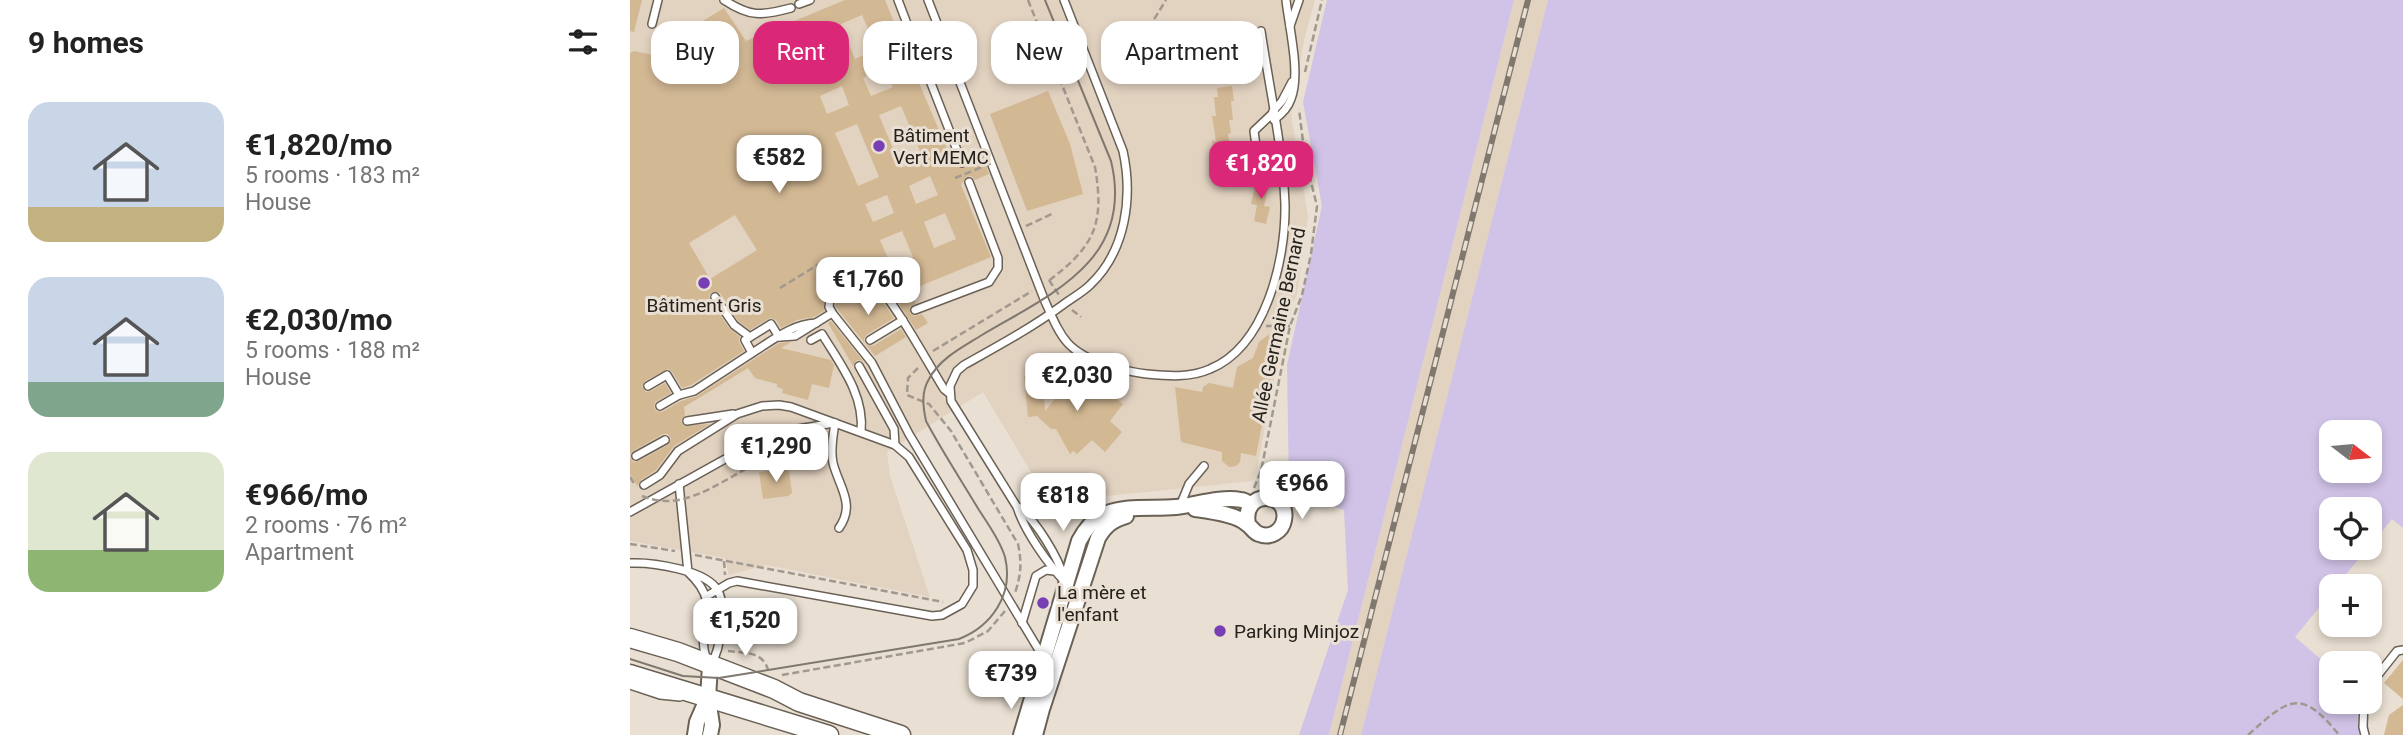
<!DOCTYPE html>
<html lang="en">
<head>
<meta charset="utf-8">
<style>
  :root { --surface:#fff; --page:#f2f2f2; --text:#222; --muted:#767676; --accent:#db2777 }
  body { margin:0; font-family:Roboto,sans-serif; background:var(--page); color:var(--text); height:100vh; display:flex; flex-direction:column; font-size:26px; white-space:nowrap }
  * { box-sizing:border-box; margin:0 }
  p { font-size:23px; color:var(--muted) }
  .icon { flex:none; width:38px; height:38px; fill:none; stroke:currentColor; stroke-width:2; stroke-linecap:round; stroke-linejoin:round }
  .map { position:relative; flex:1; overflow:hidden }
  .side { display:flex; flex-direction:column; background:var(--surface); width:630px }
  .side>* { flex:none }
  .hud { position:absolute; left:21px; top:21px; width:665px; height:63px; display:flex; gap:14px }
  .needle { width:46px; rotate:106deg }
  .controls { position:absolute; left:1689px; top:420px; display:grid; gap:14px }
  .controls a { display:grid; place-items:center; width:63px; height:63px; border-radius:14px; background:var(--surface); box-shadow:0 4px 10px #0003; font-size:35px }
  .price { position:absolute; translate:-50% -60px; padding:0 16px; border-radius:14px; background:#fff; color:#222; font-size:23px; line-height:46px; filter:drop-shadow(0 2px 4px #0008) }
  .price::after { content:''; position:absolute; left:50%; top:42px; width:21px; height:16px; margin-left:-10px; background:inherit; clip-path:polygon(0 0,100% 0,50% 100%) }
  .price.on { background:var(--accent); color:#fff }
  ul { padding:0; list-style:none }
  li { display:flex; align-items:center; gap:21px; height:175px; padding:0 28px }
  li span { display:grid; place-items:center; flex:none; width:196px; height:140px; border-radius:21px; color:#555 }
  li>.icon { margin-inline-start:auto }
  span .icon { width:84px; height:84px; fill:#fffc; stroke-width:1 }
  li b { font-size:30px }
  h2 { display:flex; justify-content:space-between; align-items:center; height:84px; padding:0 28px; font-size:30px }
  .pill { padding:0 24px; border-radius:21px; background:var(--surface); box-shadow:0 4px 10px #0003; font-size:24px; line-height:63px }
  .pill.on { background:var(--accent); color:#fff }
  main { display:flex; flex:1; min-height:0 }
  .map>svg:first-child { display:block }
  .built { fill:#e2d2c0 }
  .green { fill:#d1c3e7; fill-rule:evenodd }
  .building { fill:#d3b894; fill-rule:evenodd }
  .lines { fill:none; stroke-linecap:round; stroke-linejoin:round }
  .service-casing { stroke:#6a6156; stroke-width:10 }
  .minor-casing { stroke:#6a6156; stroke-width:18 }
  .tertiary-casing { stroke:#6a6156; stroke-width:21 }
  .path { stroke:#a1998f; stroke-width:2.5; stroke-dasharray:7 3.5; stroke-linecap:butt }
  .service { stroke:#fff; stroke-width:7 }
  .minor { stroke:#fff; stroke-width:14 }
  .tertiary { stroke:#fff; stroke-width:18 }
  .tram { stroke:#7f786f; stroke-width:2 }
  .rail-casing { stroke:#7f786f; stroke-width:6 }
  .rail { stroke:#e9dfd2; stroke-width:3.5; stroke-dasharray:10; stroke-linecap:butt }
  .path-bridge { stroke:#a1998f; stroke-width:2.5; stroke-dasharray:7 3.5; stroke-linecap:butt }
  .poi-dot { fill:#783eb4; stroke:#e9dfd2; stroke-width:2.5 }
  .labels { text-anchor:middle; stroke-width:6; stroke-linejoin:round; paint-order:stroke }
  .poi-label { font-size:19px; fill:#25211c; stroke:#e9dfd2; text-anchor:start }
  .street-label { font-size:19px; fill:#25211c; stroke:#e9dfd2 }
</style>
</head>
<body>
<main>
<section class="side">
<h2>9 homes<svg class="icon" aria-label="filters" viewBox="0 0 24 24"><path d="M4 7h16M4 17h16"/><circle cx="9" cy="7" r="2"/><circle cx="15" cy="17" r="2"/></svg></h2>
<ul>
<li><span style="background:linear-gradient(#c9d6e8 75%,#c2b280 0)"><svg class="icon" aria-label="home" viewBox="0 0 24 24"><path d="M3 11l9-7 9 7M6 9v11h12V9"/></svg></span><div><b>€1,820/mo</b><p>5 rooms · 183 m²</p><p>House</p></div></li>
<li><span style="background:linear-gradient(#c9d6e8 75%,#7fa58c 0)"><svg class="icon" aria-label="home" viewBox="0 0 24 24"><path d="M3 11l9-7 9 7M6 9v11h12V9"/></svg></span><div><b>€2,030/mo</b><p>5 rooms · 188 m²</p><p>House</p></div></li>
<li><span style="background:linear-gradient(#dfe7d0 70%,#8fb573 0)"><svg class="icon" aria-label="home" viewBox="0 0 24 24"><path d="M3 11l9-7 9 7M6 9v11h12V9"/></svg></span><div><b>€966/mo</b><p>2 rooms · 76 m²</p><p>Apartment</p></div></li>
</ul>
</section>
<div class="map">
<svg width="1773" height="735" viewBox="0 0 1773 735">
  <rect width="100%" height="100%" fill="#e9dfd2"/>
  <!-- built -->
  <g class="built">
    <polygon points="0,0 685,0 674,40 661,115 678,216 667,294 654,324 627,470 622,481 419,502 353,392 257,452 260,476 300,597 136,565 99,575 95,558 0,541"/>
    <polygon points="884,0 918,0 731,735 699,735"/>
  </g>
  <!-- green -->
  <g class="green">
    <polygon points="697,0 884,0 699,735 669,735 718,590 714,510 659,490 657,365 692,206 673,102"/>
    <path d="M918 0H1773V528L1762 519 1740 546V509H1701V548H1738L1706 586H1701V593L1665 637 1701 668V702H1727L1728 726 1731 735H731ZM1701 432H1740V471H1701Z"/>
  </g>
  <!-- building -->
  <g class="building">
    <polygon points="0,0 12,0 4,32 0,31"/>
    <path d="M215 0H255L279 59 283 57 287 61 292 60 295 52 305 48 312 67 303 71 299 67 294 68 291 76 287 78 324 166 335 168 338 161 352 155 359 174 345 180 341 176 336 177 331 185 361 257 278 291 286 303 280 307V313L285 316 292 314 298 323 286 330 261 292 250 280 240 274 221 277 197 294 194 298V311L184 317 167 320 151 328 146 320 140 318 120 330 108 321 90 293 82 292 79 295 80 300 99 328 110 337 109 342 114 351 61 385 52 388 42 372 38 369 15 381 12 387 16 392 21 391 35 383 41 393 25 402 24 407 26 411 32 412 51 401 67 396 149 343 161 342 151 348 201 360 204 365 199 388 182 384 178 400 152 393 153 389 147 387V384L125 378 118 368 54 407 55 415 51 421 54 426 80 424 44 446 26 470 11 480 7 486 0 474V457L3 462 9 461 38 445 41 439 38 434H33L3 451 0 455V53L4 51 37 58 25 38 35 32 40 41 94 8 116 41ZM232 15 247 49 225 59 211 24ZM189 33 204 68 182 77 167 42ZM255 68 263 87 241 96 233 78ZM212 86 219 105 197 114 190 96ZM271 106 293 158 271 168 249 115ZM227 124 249 177 228 186 205 133ZM300 176 308 195 286 204 279 186ZM257 195 264 213 243 222 235 204ZM315 213 326 239 304 248 294 222ZM105 215 127 250 80 279 59 243ZM272 231 283 257 261 265 250 240Z"/>
    <polygon points="602,86 604,101 601,101 603,120 599,120 601,133 598,134 603,164 599,165 600,170 583,173 581,161 585,160 582,141 586,141 582,116 586,116 584,97 588,97 587,88"/>
    <polygon points="418,91 440,144 453,194 397,211 360,114"/>
    <polygon points="627,179 639,182 634,206 640,207 636,224 624,221 627,205 621,204"/>
    <polygon points="237,286 251,300 264,318 236,335 234,339 235,344 243,346 271,329 276,337 245,356 205,306 206,303 222,291"/>
    <polygon points="201,321 233,361 227,360 223,366 198,323"/>
    <polygon points="651,325 626,456 611,453 610,462 606,466 599,467 592,461 592,452 551,442 545,387 572,392 573,387 579,383 603,388 607,367 623,358 629,342"/>
    <polygon points="457,374 478,391 481,387 491,396 488,400 493,404 480,421 492,432 475,452 462,440 447,454 443,451 440,454 426,429 421,429 407,416 398,417 394,376 413,376 415,411 434,388 440,393"/>
    <polygon points="154,469 159,471 162,493 158,496 133,499 129,472"/>
    <polygon points="1773,660 1773,699 1754,683"/>
    <polygon points="1773,705 1773,735 1754,735 1759,715"/>
  </g>
  <g class="lines">
    <!-- service casing -->
    <g class="service-casing">
      <g id="service">
        <path d="M94 0C120 17 131 16 161 8"/>
        <polyline points="268,0 289,55"/>
        <path d="M298 0 414 299C431 337 435 351 476 365 490 369 503 373 517 374 538 376 560 378 580 369 636 346 656 259 655 204 653 148 639 86 631 31"/>
        <path d="M434 0 493 151C503 197 496 251 460 285 453 292 442 298 434 304 403 327 368 346 334 365L327 371 320 386 321 401 387 507C395 532 418 564 436 583"/>
        <polyline points="169,4 180,0"/>
        <polyline points="22,24 28,0"/>
        <polyline points="660,26 669,0"/>
        <polyline points="297,73 332,163"/>
        <polyline points="643,111 652,101 662,82"/>
        <path d="M644 120C652 114 658 108 661 99 671 73 659 28 656 0"/>
        <polyline points="626,146 624,131 643,113"/>
        <polyline points="85,297 104,325 120,337"/>
        <polyline points="285,310 359,282 368,268 368,258 339,182"/>
        <path d="M149 337 141 324 115 340 122 353C143 340 162 324 186 323"/>
        <polyline points="150,337 165,336 202,313"/>
        <path d="M181 340 192 334C210 364 235 395 231 432"/>
        <polyline points="240,340 273,320"/>
        <polyline points="229,366 264,429 265,445"/>
        <polyline points="18,386 37,375 49,395 30,406"/>
        <path d="M319 393 314 389C302 371 256 284 239 280 226 277 211 293 200 299L199 307 203 314 242 363 279 434 413 657"/>
        <polyline points="49,395 64,391 122,353"/>
        <polyline points="57,421 103,414"/>
        <path d="M205 423C203 436 200 450 203 463 209 487 226 504 209 528"/>
        <polyline points="6,456 35,440"/>
        <polyline points="14,485 30,475 48,451 107,414 132,406 149,405 161,407 265,445 279,457 337,550 343,570 343,586 332,604 312,615 302,616 107,581 99,583 77,596"/>
        <polyline points="550,506 559,484 574,466"/>
        <path d="M388 507C406 520 428 557 434 578"/>
        <polyline points="0,512 131,439 156,431 204,423"/>
        <path d="M0 563C22 562 77 570 88 591 94 602 93 616 91 629 89 642 88 654 80 666 59 629 99 610 58 572L49 484"/>
        <polyline points="392,623 406,576 416,570 424,571"/>
        <polyline points="0,685 30,695 50,697"/>
        <polyline points="1740,685 1767,651 1773,650"/>
        <polyline points="1734,702 1733,727 1735,735"/>
      </g>
    </g>
    <!-- minor casing -->
    <g class="minor-casing">
      <g id="minor">
        <path d="M565 509C580 511 606 514 617 524 622 527 623 532 629 534 634 536 640 536 645 533 650 530 653 526 654 520 660 491 611 489 618 524"/>
        <polyline points="80,666 78,698 82,725 80,735"/>
        <polyline points="65,735 67,722 77,699"/>
        <path d="M391 735 449 541C455 529 463 520 475 514 497 505 522 509 546 507 565 505 591 496 611 500 614 500 618 503 620 505"/>
        <path d="M405 735 412 709 468 538C475 526 482 520 496 516"/>
      </g>
    </g>
    <!-- tertiary casing -->
    <g class="tertiary-casing">
      <g id="tertiary">
        <polyline points="0,638 48,652 144,689 169,702 271,735"/>
        <polyline points="0,674 199,735"/>
      </g>
    </g>
    <!-- path -->
    <g class="path">
      <path d="M398 0 465 167C475 225 464 247 417 282"/>
      <polyline points="508,57 510,42 536,0"/>
      <polyline points="675,72 692,0"/>
      <polyline points="396,226 424,213"/>
      <polyline points="419,280 429,295"/>
      <polyline points="150,288 194,261"/>
      <polyline points="442,310 451,317"/>
      <polyline points="636,326 660,326"/>
      <polyline points="303,351 402,291"/>
      <path d="M288 368 278 378 277 395 299 404 321 431 388 544C392 563 391 575 385 593"/>
      <polyline points="182,451 191,464"/>
      <polyline points="0,477 5,485"/>
      <polyline points="624,488 631,471 660,326 672,295 681,254 687,206 675,158 669,109"/>
      <polyline points="0,544 45,551"/>
      <polyline points="65,555 313,602"/>
      <polyline points="94,561 95,575"/>
      <path d="M98 651C114 653 133 651 138 670"/>
      <polyline points="152,675 335,643 358,631 375,611"/>
      <path d="M1618 735C1658 699 1671 687 1709 735"/>
    </g>
    <!-- service -->
    <use href="#service" class="service"/>
    <!-- minor -->
    <use href="#minor" class="minor"/>
    <!-- tertiary -->
    <use href="#tertiary" class="tertiary"/>
    <!-- tram -->
    <path class="tram" d="M0 659 53 676 89 678 329 639C362 626 384 594 375 557 370 540 358 524 349 510 331 480 312 451 296 421 293 407 291 392 299 379 310 358 333 347 352 335 421 294 505 260 481 161L415 0"/>
    <!-- rail casing -->
    <g class="rail-casing">
      <polyline id="rail" points="710,735 898,0"/>
    </g>
    <!-- rail -->
    <use href="#rail" class="rail"/>
    <!-- path-bridge -->
    <g class="path-bridge">
      <polyline points="280,70 324,51"/>
      <polyline points="325,178 362,163"/>
      <path d="M12 496C60 516 101 470 144 456 155 452 170 452 182 451"/>
    </g>
  </g>
  <!-- markers -->
  <g class="poi-dot">
    <circle cx="249" cy="146" r="7"/>
    <circle cx="74" cy="283" r="7"/>
    <circle cx="413" cy="603" r="7"/>
    <circle cx="590" cy="631" r="7"/>
  </g>
  <g class="labels">
    <!-- poi labels -->
    <g class="poi-label">
      <text x="263" y="142">Bâtiment<tspan x="263" dy="22">Vert MEMC</tspan></text>
      <text x="74" y="312" text-anchor="middle">Bâtiment Gris</text>
      <text x="427" y="599">La mère et<tspan x="427" dy="22">l'enfant</tspan></text>
      <text x="604" y="638">Parking Minjoz</text>
    </g>
    <!-- street labels -->
    <g class="street-label">
      <text transform="translate(648 325) rotate(-78)" y="7">Allée Germaine Bernard</text>
    </g>
  </g>
</svg>
<div class="controls">
<a><svg class="needle" viewBox="-14 -14 28 28"><path d="M0-13l5 13h-10z" fill="#e53935"/><path d="M0 13l5-13h-10z" fill="#767676"/></svg></a>
<a><svg class="icon" aria-label="locate" viewBox="0 0 24 24"><circle cx="12" cy="12" r="6"/><path d="M12 2v4M12 18v4M2 12h4M18 12h4"/></svg></a>
<a>+</a>
<a>−</a>
</div>
<b class="price" style="left:149px;top:195px">€582</b>
<b class="price on" style="left:631px;top:201px">€1,820</b>
<b class="price" style="left:238px;top:317px">€1,760</b>
<b class="price" style="left:447px;top:413px">€2,030</b>
<b class="price" style="left:146px;top:484px">€1,290</b>
<b class="price" style="left:672px;top:521px">€966</b>
<b class="price" style="left:433px;top:533px">€818</b>
<b class="price" style="left:115px;top:658px">€1,520</b>
<b class="price" style="left:381px;top:711px">€739</b>
<div class="hud">
<a class="pill">Buy</a>
<a class="pill on">Rent</a>
<a class="pill">Filters</a>
<a class="pill">New</a>
<a class="pill">Apartment</a>
</div>
</div>
</main>
</body>
</html>
